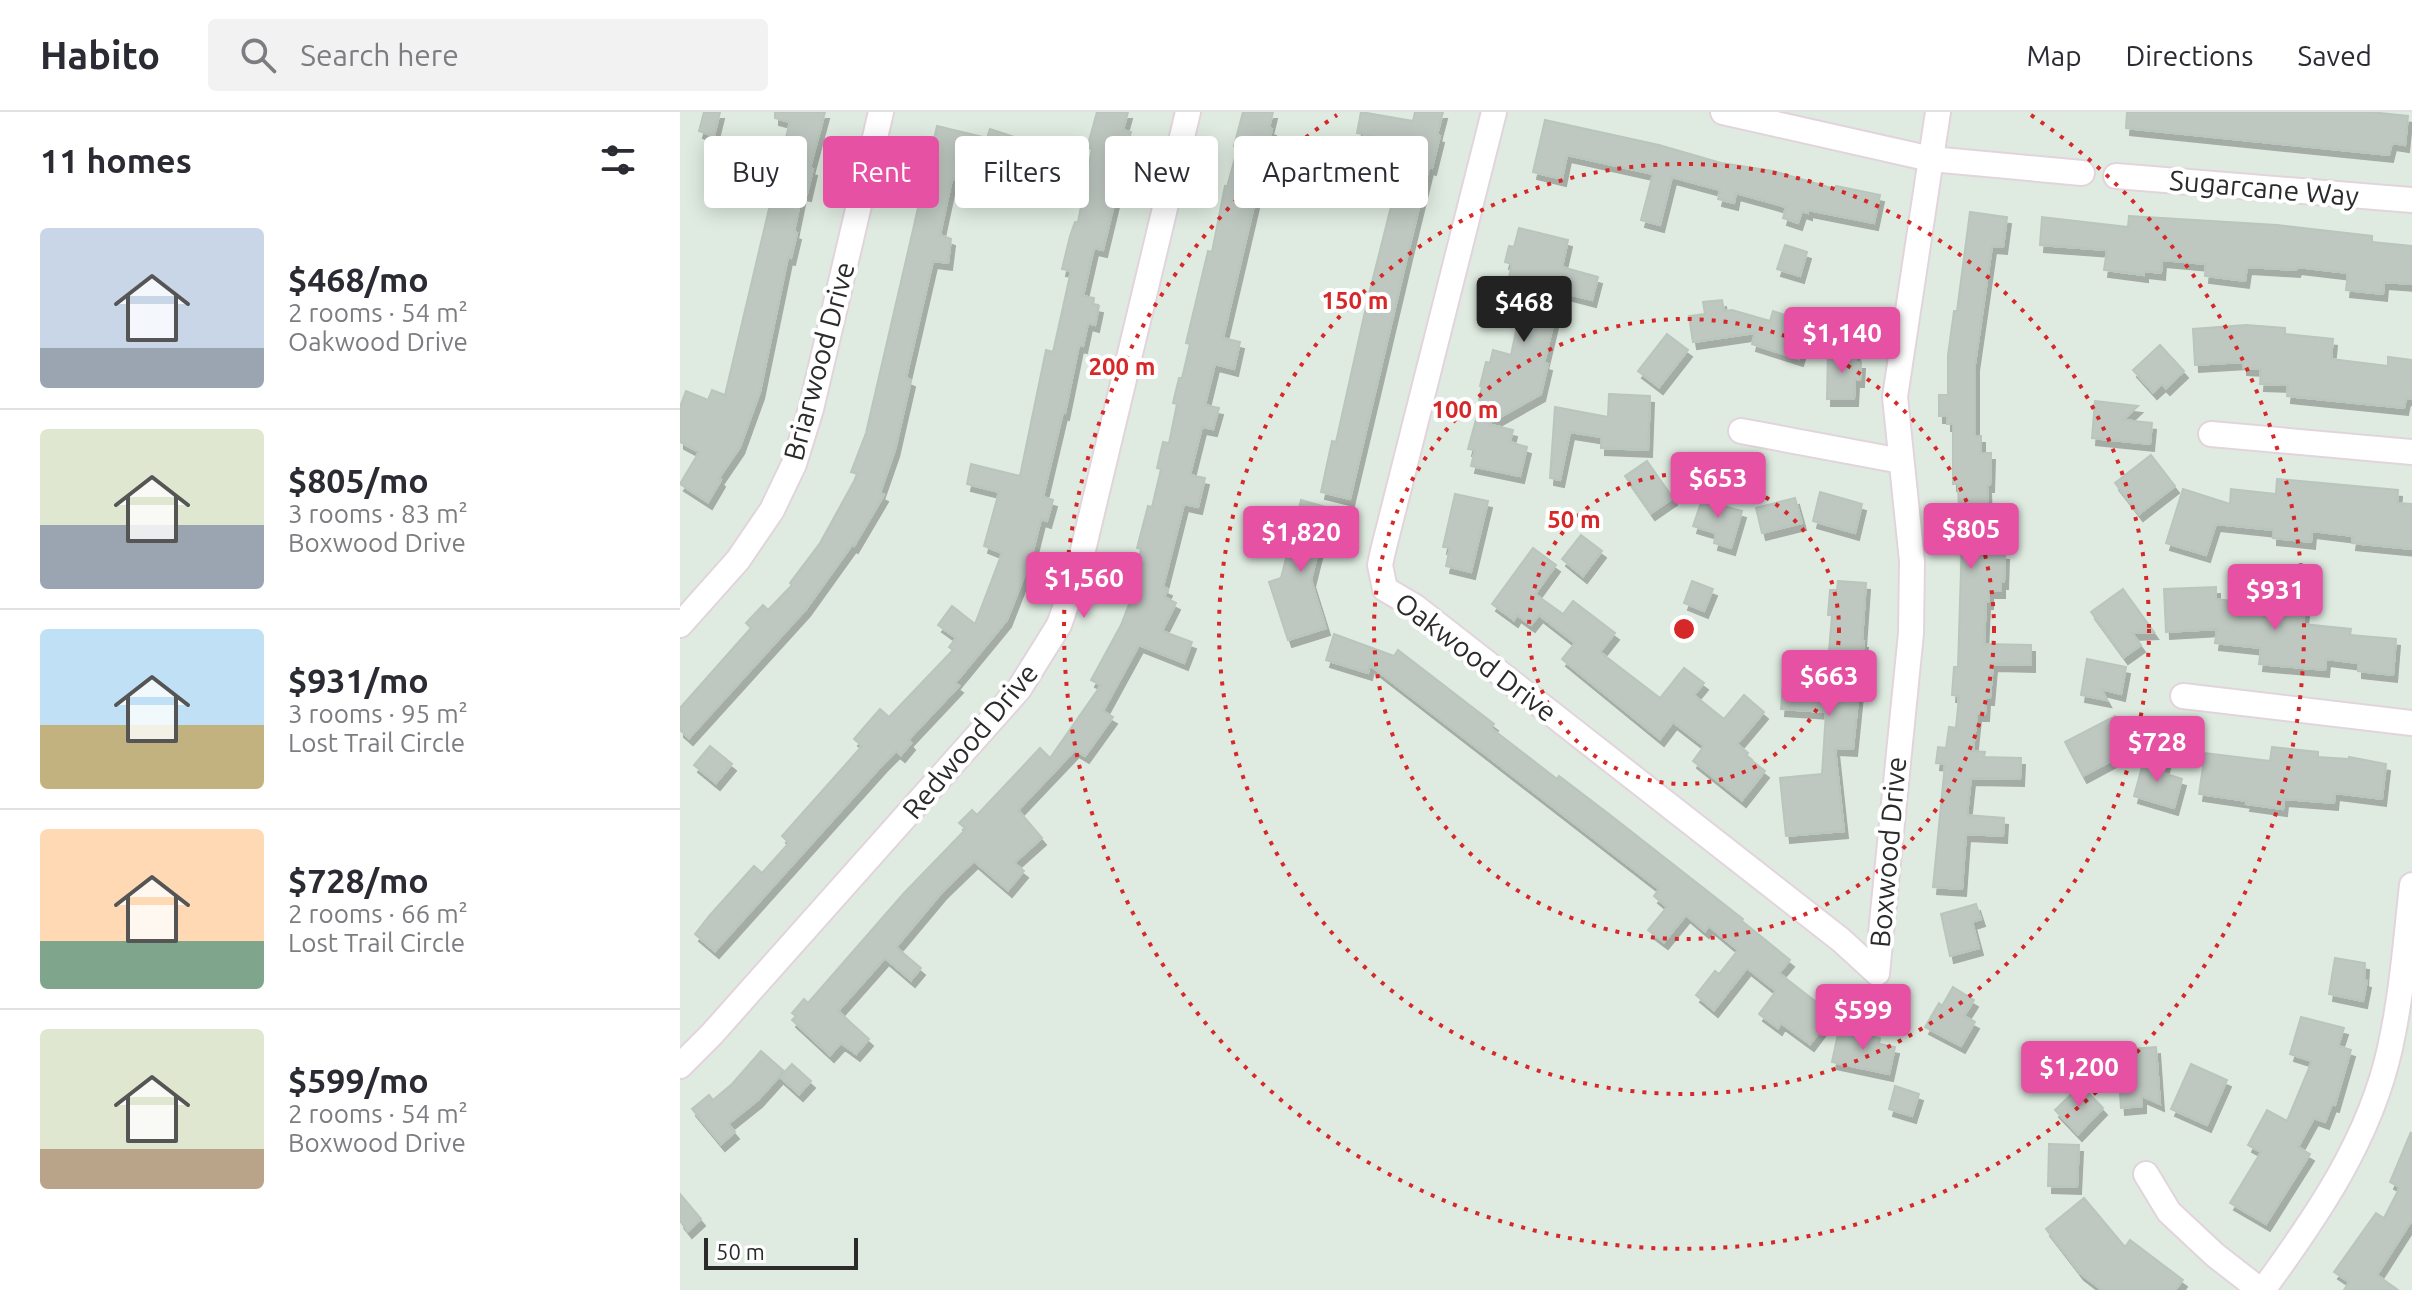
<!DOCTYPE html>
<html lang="en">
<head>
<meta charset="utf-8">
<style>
  :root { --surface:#fff; --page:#f2f2f3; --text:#2b2b33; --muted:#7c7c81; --line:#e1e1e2; --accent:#e651a4 }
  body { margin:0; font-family:Ubuntu,sans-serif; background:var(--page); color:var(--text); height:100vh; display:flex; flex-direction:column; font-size:30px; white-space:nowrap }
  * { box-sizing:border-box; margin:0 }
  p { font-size:26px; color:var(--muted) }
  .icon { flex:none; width:44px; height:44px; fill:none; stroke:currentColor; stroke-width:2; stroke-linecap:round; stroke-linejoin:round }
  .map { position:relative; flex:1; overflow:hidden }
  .drawer { display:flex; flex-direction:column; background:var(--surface); width:680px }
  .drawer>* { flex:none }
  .hud { position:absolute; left:24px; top:24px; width:760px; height:72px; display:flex; gap:16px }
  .scale { position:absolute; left:24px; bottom:20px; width:154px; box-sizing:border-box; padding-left:8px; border:4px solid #2b2b2b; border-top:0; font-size:22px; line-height:28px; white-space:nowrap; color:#2b2b2b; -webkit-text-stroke:6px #fff; paint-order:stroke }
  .price { position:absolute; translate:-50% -68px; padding:0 18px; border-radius:8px; background:var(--accent); color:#fff; font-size:26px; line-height:52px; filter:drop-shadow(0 2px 4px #0008) }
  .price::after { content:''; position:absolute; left:50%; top:48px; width:24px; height:18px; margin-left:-12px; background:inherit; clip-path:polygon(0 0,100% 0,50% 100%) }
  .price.selected { background:#222; color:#fff }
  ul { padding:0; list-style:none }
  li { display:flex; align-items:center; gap:24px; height:200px; padding:0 40px }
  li+li { border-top:2px solid var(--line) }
  li span { display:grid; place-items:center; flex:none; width:224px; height:160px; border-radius:8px; color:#555 }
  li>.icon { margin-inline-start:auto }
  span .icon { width:96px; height:96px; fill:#fffc; stroke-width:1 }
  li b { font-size:34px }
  h2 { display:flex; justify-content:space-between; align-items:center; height:96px; padding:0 40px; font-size:34px }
  .pill { padding:0 28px; border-radius:8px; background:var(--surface); box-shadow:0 4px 20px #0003; font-size:28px; line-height:72px }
  .pill.selected { background:var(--accent); color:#fff }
  header { display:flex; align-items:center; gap:48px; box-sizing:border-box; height:112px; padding:0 40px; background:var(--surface); border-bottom:2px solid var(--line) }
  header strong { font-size:38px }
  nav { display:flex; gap:44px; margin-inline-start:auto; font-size:28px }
  .search { width:560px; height:72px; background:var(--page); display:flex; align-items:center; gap:20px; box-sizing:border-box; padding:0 28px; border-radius:8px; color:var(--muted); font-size:30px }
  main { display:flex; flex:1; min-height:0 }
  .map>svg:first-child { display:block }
  .building { fill:#bec7c0; stroke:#b9c6bc; stroke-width:2; filter:url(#shadow) }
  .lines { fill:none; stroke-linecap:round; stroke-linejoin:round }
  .street-casing { stroke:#e2d4dc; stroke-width:28 }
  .street { stroke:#fff; stroke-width:24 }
  .ring { fill:none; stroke:#d62828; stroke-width:4; stroke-dasharray:4 8 }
  .labels { text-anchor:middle; stroke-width:8; stroke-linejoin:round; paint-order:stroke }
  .street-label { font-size:28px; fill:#2b2b2b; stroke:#fff }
  .centre { fill:#d62828; stroke:#fff; stroke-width:4 }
  .ring-label { font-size:24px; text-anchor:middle; font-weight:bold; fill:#d62828; stroke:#fff; stroke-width:8; stroke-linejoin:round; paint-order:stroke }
</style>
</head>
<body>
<header>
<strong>Habito</strong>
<div class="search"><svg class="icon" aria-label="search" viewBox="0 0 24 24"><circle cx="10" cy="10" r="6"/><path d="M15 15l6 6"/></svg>Search here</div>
<nav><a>Map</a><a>Directions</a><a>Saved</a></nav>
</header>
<main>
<section class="drawer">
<h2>11 homes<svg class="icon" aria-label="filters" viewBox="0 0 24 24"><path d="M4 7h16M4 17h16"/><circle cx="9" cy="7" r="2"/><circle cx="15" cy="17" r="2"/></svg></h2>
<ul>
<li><span style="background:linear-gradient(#c9d6e8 75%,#9aa5b1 0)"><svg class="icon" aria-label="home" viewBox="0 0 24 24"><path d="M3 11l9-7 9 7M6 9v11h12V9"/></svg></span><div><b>$468/mo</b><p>2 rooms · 54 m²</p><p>Oakwood Drive</p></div></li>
<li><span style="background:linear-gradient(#dfe7d0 60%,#9aa5b1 0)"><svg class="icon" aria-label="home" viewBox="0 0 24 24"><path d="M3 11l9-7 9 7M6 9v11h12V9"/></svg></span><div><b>$805/mo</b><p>3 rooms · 83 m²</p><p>Boxwood Drive</p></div></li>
<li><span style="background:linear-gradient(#bfe0f5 60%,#c2b280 0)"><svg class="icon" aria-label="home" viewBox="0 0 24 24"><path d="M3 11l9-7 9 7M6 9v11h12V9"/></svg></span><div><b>$931/mo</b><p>3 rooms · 95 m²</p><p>Lost Trail Circle</p></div></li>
<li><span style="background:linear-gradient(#ffd9b3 70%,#7fa58c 0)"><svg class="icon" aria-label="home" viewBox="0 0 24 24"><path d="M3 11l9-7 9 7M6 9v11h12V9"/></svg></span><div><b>$728/mo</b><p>2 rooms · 66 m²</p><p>Lost Trail Circle</p></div></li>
<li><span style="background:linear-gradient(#dfe7d0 75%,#b9a48a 0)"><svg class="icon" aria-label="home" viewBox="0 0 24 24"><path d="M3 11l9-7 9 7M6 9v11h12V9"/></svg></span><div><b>$599/mo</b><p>2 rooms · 54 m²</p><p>Boxwood Drive</p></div></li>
</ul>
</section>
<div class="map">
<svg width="1732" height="1178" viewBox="0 0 1732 1178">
  <defs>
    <filter id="shadow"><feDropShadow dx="4" dy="7" stdDeviation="0" flood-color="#0004"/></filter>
  </defs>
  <rect width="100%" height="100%" fill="#dfebe1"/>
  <!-- building -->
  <g class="building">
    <polygon points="24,0 40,0 34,24 19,19"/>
    <polygon points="95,0 145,0 130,56 133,57 127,82 122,81 114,120 117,121 111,146 108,145 80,280 60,335 39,366 41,368 28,390 0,372 19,340 0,330 0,295 6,279 28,288 32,278 45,283 97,63 81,59 87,29 104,33 110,10 95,6"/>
    <polygon points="417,0 448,0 443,18 451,20 444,46 441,45 434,79 437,80 423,138 414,136 403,184 414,186 413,193 419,194 415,213 408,211 403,234 399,233 385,301 383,300 363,385 373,388 367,409 361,407 351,447 327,508 275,571 279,574 228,628 231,631 221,643 216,639 203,652 35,839 15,822 30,803 74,754 82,761 109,731 102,724 182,634 174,627 200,597 209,605 273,538 269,535 276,526 258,513 272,494 295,512 322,441 304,434 319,380 287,372 291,352 340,364 366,238 373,240 391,159 382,157 390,124 395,110 398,110 412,37 407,36"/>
    <polygon points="563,0 593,0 589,16 592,17 543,226 560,230 554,257 535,252 525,293 539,296 533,317 522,315 510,363 525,366 518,395 504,392 483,475 488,477 484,485 496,491 482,519 512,530 504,551 459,533 423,599 433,605 405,644 395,638 338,698 362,726 334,751 344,759 328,778 294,749 262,780 216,835 241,856 231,868 205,846 158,899 189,927 176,942 161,931 150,943 112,908 116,904 112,901 124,887 128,891 224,781 284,719 285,716 279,711 292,698 297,703 360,636 370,646 421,573 411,568 441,513 451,487 448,485 465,451 458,449 461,437 457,436 468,394 472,395 481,357 477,356 483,330 489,331 497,292 493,291 499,266 502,266 510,232 506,231 528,139 532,140 545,74 547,75 558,35 554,34"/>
    <polygon points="681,0 733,9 735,0 763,0 757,23 760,24 752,56 749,55 728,141 670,387 641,380 652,329 656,330 688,186 720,59 712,57 719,29 677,21"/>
    <polygon points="1447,0 1690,0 1728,4 1725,33 1712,31 1709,43 1446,16"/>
    <polygon points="865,8 979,33 1041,51 1093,59 1155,77 1156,74 1200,83 1194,111 1128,98 1128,101 1122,99 1118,111 1103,106 1106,95 1056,81 1054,91 1038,87 1040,78 992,65 980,113 961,108 973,62 887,43 882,67 853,60"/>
    <polygon points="257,14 307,26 310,17 334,25 327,48 286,35 279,68 272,67 260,123 271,127 268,151 253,149 226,266 231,268 215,338 200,381 204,383 174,434 172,433 126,497 9,626 0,618 0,596 71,516 66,511 83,493 88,498 112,473 110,471 140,431 178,362 171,360 186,321"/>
    <polygon points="1290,100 1327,105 1323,135 1312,134 1295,252 1295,324 1301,324 1301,341 1311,341 1310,373 1307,373 1309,437 1312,437 1312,440 1325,441 1324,470 1321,470 1321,479 1309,479 1309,490 1306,490 1304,532 1351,533 1351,553 1313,552 1310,586 1306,586 1305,602 1297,602 1293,639 1305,640 1304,645 1341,646 1340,667 1291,666 1287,703 1324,706 1323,724 1286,722 1282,777 1253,775 1265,652 1256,651 1258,635 1266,636 1269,615 1276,616 1279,584 1272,583 1274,555 1278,555 1282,425 1280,425 1278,372 1273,372 1273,312 1267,312 1267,304 1259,304 1259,283 1268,283 1268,243 1274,199 1277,199"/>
    <polygon points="1449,104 1597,113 1692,124 1692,130 1732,134 1732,172 1704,170 1703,182 1666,178 1668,161 1617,155 1616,158 1567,155 1565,169 1525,164 1526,152 1482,148 1481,161 1464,159 1464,163 1424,158 1427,138 1360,133 1362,105 1448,115"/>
    <polygon points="839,116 888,128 882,155 918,165 912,188 881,180 864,251 868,252 861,282 808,312 833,318 830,330 847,335 840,364 791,354 795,338 788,337 801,289 799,288 802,275 800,274 806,250 810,251 813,238 831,243 839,205 821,200 832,152 825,150 829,134 834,135"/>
    <polygon points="1105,133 1127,140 1120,164 1097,157"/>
    <polygon points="1042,188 1044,199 1052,198 1090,209 1093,199 1114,206 1111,215 1127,220 1119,247 1072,232 1075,221 1013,230 1009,204 1025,202 1023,190"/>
    <polygon points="1566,213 1605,216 1605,222 1653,227 1651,247 1708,254 1708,245 1732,248 1732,287 1726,286 1724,296 1607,284 1608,273 1580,272 1581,257 1563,256 1563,250 1515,253 1513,217"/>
    <polygon points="987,222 1008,238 979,275 958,259"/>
    <polygon points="1480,233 1504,259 1486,276 1482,272 1473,280 1453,258"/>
    <polygon points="1148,239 1176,240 1175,250 1181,250 1180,268 1175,268 1174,287 1147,287"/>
    <polygon points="929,282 970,284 968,338 921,336 921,325 890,320 880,368 870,366 875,295 928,305"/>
    <polygon points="1415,289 1458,294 1443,308 1472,311 1470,332 1412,326"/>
    <polygon points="1471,343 1495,374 1459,402 1435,371"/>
    <polygon points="967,349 993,386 971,401 945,364"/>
    <polygon points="1597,367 1718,378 1717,391 1732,392 1732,437 1672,431 1673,424 1632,419 1631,430 1593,426 1593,418 1536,412 1526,443 1486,431 1503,377 1550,392 1551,377 1596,382"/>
    <polygon points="1140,380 1182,392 1175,421 1133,409"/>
    <polygon points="775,382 808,389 791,460 766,454 770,436 763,435"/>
    <polygon points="1024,382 1041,388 1040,393 1062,399 1051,436 1034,431 1036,421 1013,414"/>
    <polygon points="1115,386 1122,411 1082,421 1076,396"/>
    <polygon points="621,388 649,396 631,468 646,516 608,528 589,470 601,466"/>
    <polygon points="901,423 922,439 903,464 882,447"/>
    <polygon points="853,436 876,453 855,482 883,502 893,489 935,521 920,540 980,586 1004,556 1024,571 1014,583 1044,607 1064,583 1084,600 1057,632 1068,641 1066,644 1085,659 1062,688 1013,649 1024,634 993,610 980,627 882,547 895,531 859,503 851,513 837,503 834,508 812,492"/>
    <polygon points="1012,469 1033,477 1024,499 1004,491"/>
    <polygon points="1158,469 1186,471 1182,529 1184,529 1173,637 1155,636 1164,719 1106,724 1100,666 1142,662 1146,600 1101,597 1103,573 1150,577 1154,540 1149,539 1152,503 1148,503 1150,478 1157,478"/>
    <polygon points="1536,475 1536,487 1625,498 1623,512 1671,517 1670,523 1716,527 1713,563 1678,559 1678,551 1646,547 1645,558 1579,552 1581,536 1535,531 1537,517 1486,520 1484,477"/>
    <polygon points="1443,477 1474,520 1452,521 1461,533 1444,545 1411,500"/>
    <polygon points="654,522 714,544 718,538 814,612 811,616 877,667 879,664 929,702 1063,807 1062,809 1110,848 1099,861 1149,900 1149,907 1130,932 1101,911 1098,916 1079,902 1096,879 1067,856 1034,898 1016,883 1035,859 1039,862 1058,838 1029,814 1025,819 1006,803 984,830 968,818 987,795 974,784 979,777 690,553 688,561 646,548"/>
    <polygon points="1407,547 1446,555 1441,582 1421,577 1427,588 1401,583"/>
    <polygon points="1435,604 1453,637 1403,664 1385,630"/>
    <polygon points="30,634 52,652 36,671 14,653"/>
    <polygon points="1592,635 1638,640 1638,645 1669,647 1669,645 1706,652 1702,687 1655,681 1654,691 1604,687 1603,697 1566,692 1567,689 1519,682 1525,641 1590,649"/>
    <polygon points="1465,644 1486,650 1483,661 1502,667 1494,696 1454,684"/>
    <polygon points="1296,792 1301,807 1292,810 1299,836 1270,844 1261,802"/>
    <polygon points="1655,846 1685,851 1684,868 1687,869 1683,889 1649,882"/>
    <polygon points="1273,875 1294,888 1284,904 1295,910 1281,934 1245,915 1259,891 1262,894"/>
    <polygon points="1621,905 1664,916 1658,934 1671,938 1655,993 1652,992 1645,1010 1634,1006 1618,1035 1630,1042 1586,1112 1550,1091 1581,1040 1568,1033 1587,998 1607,1009 1632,949 1610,942"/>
    <polygon points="1159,917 1200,926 1199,932 1215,935 1209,962 1152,950"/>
    <polygon points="1476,935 1480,992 1462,984 1462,994 1441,996 1437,938"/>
    <polygon points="81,939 104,959 78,988 48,1012 55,1020 41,1032 12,997 29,983 33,988 52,972"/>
    <polygon points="112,952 131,969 119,982 100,965"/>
    <polygon points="1511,952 1547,968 1527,1013 1491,997"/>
    <polygon points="1401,973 1423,996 1398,1022 1375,998"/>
    <polygon points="1215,974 1239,982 1232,1004 1209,997"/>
    <polygon points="1731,1020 1732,1108 1697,1163 1718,1178 1664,1178 1669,1170 1654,1160 1696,1101 1704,1106 1720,1075 1710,1070"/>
    <polygon points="1369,1032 1399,1033 1397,1075 1368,1074"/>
    <polygon points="0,1082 21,1107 8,1119 0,1109"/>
    <polygon points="1404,1086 1445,1135 1450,1128 1503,1168 1495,1178 1422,1178 1400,1161 1366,1117"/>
  </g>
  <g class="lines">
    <!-- street casing -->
    <g class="street-casing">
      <g id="street">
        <polyline points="814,0 703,439 700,453 705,477 734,494 1161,828 1197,861"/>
        <polyline points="1043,0 1251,47 1402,61"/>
        <polyline points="1436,64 1732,88"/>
        <polyline points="1061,319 1221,349"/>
        <polyline points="1531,322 1732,340"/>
        <polyline points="0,513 58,448 92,398 114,352 131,297 201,0"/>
        <polyline points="1503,584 1732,611"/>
        <polyline points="1197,861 1231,521 1232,449 1215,285 1258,0"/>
        <polyline points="0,954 32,922 339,577 379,513 398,459 508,0"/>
        <polyline points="1466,1062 1489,1100 1535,1143 1580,1178"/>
        <path d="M1583 1178C1637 1104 1690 1027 1710 936 1722 882 1726 827 1732 773"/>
      </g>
    </g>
    <!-- street -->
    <use href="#street" class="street"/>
  </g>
  <!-- distance rings -->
  <g class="ring">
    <circle cx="1004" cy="517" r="155"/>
    <circle cx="1004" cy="517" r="310"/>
    <circle cx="1004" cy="517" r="465"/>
    <path d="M1351 3A620 620 0 1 1 657 3"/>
  </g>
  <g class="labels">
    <!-- street labels -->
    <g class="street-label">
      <text transform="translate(1584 76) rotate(5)" y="10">Sugarcane Way</text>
      <text transform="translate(139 249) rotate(-75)" y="10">Briarwood Drive</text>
      <text transform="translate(796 545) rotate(37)" y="10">Oakwood Drive</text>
      <text transform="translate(290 629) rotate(-50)" y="10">Redwood Drive</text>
      <text transform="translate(1208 740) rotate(-85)" y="10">Boxwood Drive</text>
    </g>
  </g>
  <circle cx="1004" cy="517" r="12" class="centre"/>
  <g class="ring-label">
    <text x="675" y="197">150 m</text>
    <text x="442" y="263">200 m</text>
    <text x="785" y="306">100 m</text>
    <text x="894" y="416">50 m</text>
  </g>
</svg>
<div class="scale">50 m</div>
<b class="price selected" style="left:844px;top:232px">$468</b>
<b class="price" style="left:1162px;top:263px">$1,140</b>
<b class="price" style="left:1038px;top:408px">$653</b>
<b class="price" style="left:1291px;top:459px">$805</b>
<b class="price" style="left:621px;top:462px">$1,820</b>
<b class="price" style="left:404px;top:508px">$1,560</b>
<b class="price" style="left:1595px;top:520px">$931</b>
<b class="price" style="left:1149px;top:606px">$663</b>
<b class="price" style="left:1477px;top:672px">$728</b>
<b class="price" style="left:1183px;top:940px">$599</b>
<b class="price" style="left:1399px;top:997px">$1,200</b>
<div class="hud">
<a class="pill">Buy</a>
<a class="pill selected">Rent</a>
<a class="pill">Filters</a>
<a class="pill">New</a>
<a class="pill">Apartment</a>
</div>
</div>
</main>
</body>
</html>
